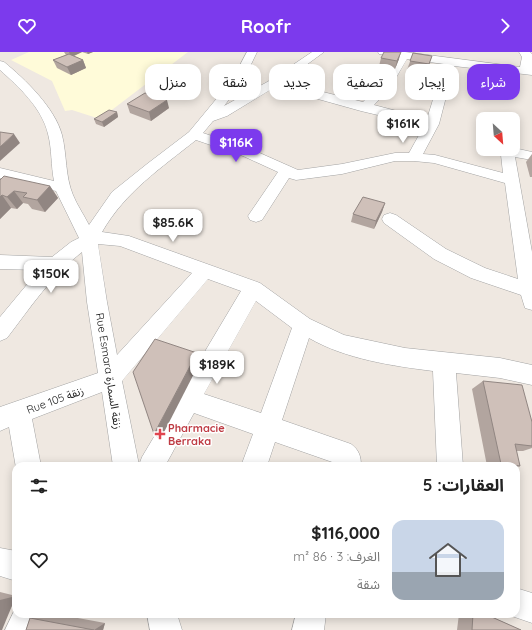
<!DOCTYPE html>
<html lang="ar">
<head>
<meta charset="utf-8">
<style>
  :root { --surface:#fff; --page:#f2f2f2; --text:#222; --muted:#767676; --line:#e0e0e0; --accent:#7c3aed }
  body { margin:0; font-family:Quicksand,"Noto Sans Arabic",sans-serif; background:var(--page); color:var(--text); direction:rtl; height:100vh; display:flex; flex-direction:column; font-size:15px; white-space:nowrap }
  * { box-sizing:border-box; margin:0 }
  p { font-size:13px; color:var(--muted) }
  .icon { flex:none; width:22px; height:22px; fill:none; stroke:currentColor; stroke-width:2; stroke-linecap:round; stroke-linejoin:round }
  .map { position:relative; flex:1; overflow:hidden; direction:ltr }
  .drawer { position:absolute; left:12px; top:410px; width:508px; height:156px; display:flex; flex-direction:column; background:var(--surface); border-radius:12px; box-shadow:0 2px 10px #0003; direction:rtl }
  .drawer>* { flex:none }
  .banner { position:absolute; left:12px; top:12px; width:508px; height:36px; direction:rtl; display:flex; gap:8px }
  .needle { width:26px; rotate:154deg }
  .fabs { position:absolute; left:476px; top:60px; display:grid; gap:8px }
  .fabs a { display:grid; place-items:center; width:44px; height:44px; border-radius:8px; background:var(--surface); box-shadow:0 2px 10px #0003; font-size:20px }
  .price { position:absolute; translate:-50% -34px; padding:0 9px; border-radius:8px; background:#fff; color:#222; font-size:13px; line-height:26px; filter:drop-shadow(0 1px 2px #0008) }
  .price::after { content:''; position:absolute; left:50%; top:24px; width:12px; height:9px; margin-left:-6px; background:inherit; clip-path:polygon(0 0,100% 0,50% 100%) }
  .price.selected { background:var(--accent); color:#fff }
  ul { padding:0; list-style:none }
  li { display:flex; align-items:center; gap:12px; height:100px; padding:0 16px }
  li+li { border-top:1px solid var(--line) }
  li span { display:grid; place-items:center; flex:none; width:112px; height:80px; border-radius:12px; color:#555 }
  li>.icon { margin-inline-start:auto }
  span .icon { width:48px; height:48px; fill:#fffc; stroke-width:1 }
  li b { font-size:17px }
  h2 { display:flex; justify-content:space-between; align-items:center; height:48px; padding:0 16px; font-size:17px }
  .tag { padding:0 14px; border-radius:12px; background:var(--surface); box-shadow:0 2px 10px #0003; font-size:14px; line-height:36px }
  .tag.selected { background:var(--accent); color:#fff }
  header { display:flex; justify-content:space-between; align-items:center; height:52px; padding:0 16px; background:var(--accent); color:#fff; font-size:18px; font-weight:700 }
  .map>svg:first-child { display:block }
  .education { fill:#fffbd9 }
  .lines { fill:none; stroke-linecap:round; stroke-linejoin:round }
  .minor-casing { stroke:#a3a3a3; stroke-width:1 }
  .minor { fill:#fff; fill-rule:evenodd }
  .wall { fill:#b2a59f }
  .shaded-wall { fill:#918682 }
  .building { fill:#cfc0b9; stroke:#918682 }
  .health-dot { fill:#e0444e; stroke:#fff; stroke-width:1.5 }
  .labels { text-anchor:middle; stroke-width:3; stroke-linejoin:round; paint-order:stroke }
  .street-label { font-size:11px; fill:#1c1c1c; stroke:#fff }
  .health-label { font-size:11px; font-weight:bold; fill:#be3a42; stroke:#fff; text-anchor:start }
</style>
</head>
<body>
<header><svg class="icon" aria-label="forward" viewBox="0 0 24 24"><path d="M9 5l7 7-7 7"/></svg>Roofr<svg class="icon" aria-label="heart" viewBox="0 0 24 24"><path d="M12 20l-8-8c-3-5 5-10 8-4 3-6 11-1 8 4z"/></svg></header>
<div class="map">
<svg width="532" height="578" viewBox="0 0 532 578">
  <rect width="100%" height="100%" fill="#efe8e1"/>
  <!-- education -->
  <polygon class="education" points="29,0 188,0 100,67 72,58 65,59 52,29 11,8"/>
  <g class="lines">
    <!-- minor casing -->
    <g class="minor-casing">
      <g id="minor">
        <path d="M247 0H257L243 29 224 54 269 29 312 0H324L283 30 363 50 381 31 397 5 379 2 378 0H405L520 15 522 5 519 0H530L532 2V23L454 14 439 72 423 102 435 103 503 121 501 103 504 98 514 96 532 100V108L515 105 532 200V258L525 256 521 243 471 226 434 207 384 171 382 167 384 163 390 161 396 163 446 197 485 216 518 227 505 131 434 111 414 109H395L342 122 296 128 289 126 262 168 256 170 250 168 248 164 278 120 243 104 196 88C161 116 125 140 102 180L129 184 260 231 310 267 344 283 405 296 500 306 532 313V333L500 326 456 321 463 414H437L433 319C393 314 345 307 309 286L282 368 351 392C359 398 361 404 361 414H335V411L275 390 267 414H241L253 382 194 361 165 414H113L102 340 32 367 41 414H16V416L9 375 0 379V355L98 321 87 250 82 200C51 224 30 256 7 286L0 289V265L39 218 0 217V203L52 205 71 190 79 186 56 139 0 126V116L54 129C51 114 52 97 48 82 42 56 19 35 0 18V9L4 10C25 27 55 56 62 83 67 103 65 124 73 143 77 153 84 163 89 173L112 140 147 112 189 80 232 28ZM407 7 444 12 427 67 374 53 390 36ZM275 35 361 59 424 74 409 101H395L342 112 298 118 253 98 203 81 213 69 227 64ZM98 192 120 194 192 221 117 303 107 250ZM208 227 241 239 142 405 139 413 122 329ZM256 249 292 276 261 361 204 342Z"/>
        <polygon points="0,496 16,499 16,529 0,524"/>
        <polygon points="516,536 532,541 532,571 506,562 516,562"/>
        <polygon points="16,555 16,562 44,562 37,578 5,578"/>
        <polygon points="147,562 177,562 182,578 150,578"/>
        <polygon points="296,562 326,562 324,578 292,578"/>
      </g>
    </g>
    <!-- minor -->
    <use href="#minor" class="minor"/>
  </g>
  <!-- wall -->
  <g class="wall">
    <polygon points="64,0 93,0 88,2 82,0 74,4 83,8 86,16 71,23 57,16 53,8 66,3"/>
    <polygon points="413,1 432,4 426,21 407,18"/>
    <polygon points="381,6 399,7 395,17 379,14"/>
    <polygon points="127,52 169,56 151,69 130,61"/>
    <polygon points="117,60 118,65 104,75 96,72 94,67"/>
    <polygon points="532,102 532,125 530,125 526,110"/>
    <polygon points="0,128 50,134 58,146 45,160 32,157 28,152 23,151 17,157 11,156 0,167"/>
    <polygon points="385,151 382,160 374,177 351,170 353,162"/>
    <polygon points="483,329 532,370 532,396 523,399 516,399 520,414 516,415 516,414 487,414 472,337"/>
    <polygon points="0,540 16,544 16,545 0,578"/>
    <polygon points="41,562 56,562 105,571 103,578 26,578 30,566"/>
    <polygon points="459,562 485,562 521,578 457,578"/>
  </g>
  <!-- shaded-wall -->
  <g class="shaded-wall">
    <polygon points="69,0 82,0 71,5"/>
    <polygon points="87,0 93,0 88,2"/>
    <polygon points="401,0 399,7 395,17 397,9"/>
    <polygon points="83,8 86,16 71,23 67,15"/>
    <polygon points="167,48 169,56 151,69 149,60"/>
    <polygon points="117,60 118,65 104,75 102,70"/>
    <polygon points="14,82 20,91 0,109 0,95"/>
    <polygon points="50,134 58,146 45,160 37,148"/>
    <polygon points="14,139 23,151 17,157 7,145"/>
    <polygon points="2,143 11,156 0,167 0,145"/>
    <polygon points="385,151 382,160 374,177 376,169"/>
    <polygon points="197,301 200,310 160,388 154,382"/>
    <polygon points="16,544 2,578 0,578 0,548"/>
    <polygon points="105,571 103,578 93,578 94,578"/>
  </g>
  <!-- building -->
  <g class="building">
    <polygon points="384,0 401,0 397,9 381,6"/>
    <polygon points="413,1 432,4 429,12 410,9"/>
    <polygon points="69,2 83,8 67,15 53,8"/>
    <polygon points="145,41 167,48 149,60 127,52"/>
    <polygon points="109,58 117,60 102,70 94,67"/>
    <polygon points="0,80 14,82 0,95"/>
    <polygon points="4,124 50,134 37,148 23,145 27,141 14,139 7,145 2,143 0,145 0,128"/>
    <polygon points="363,145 385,151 376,169 353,162"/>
    <polygon points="155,287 197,301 154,382 133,320"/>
    <polygon points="483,329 522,333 532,370 532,394 515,392 520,414 501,412"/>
    <polygon points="473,562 485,562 521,578 472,578"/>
    <polygon points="30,566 94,578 26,578"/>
  </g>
  <!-- markers -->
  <path class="health-dot" d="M158 376h4v4h4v4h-4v4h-4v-4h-4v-4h4z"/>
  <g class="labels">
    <!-- street labels -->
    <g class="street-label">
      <text transform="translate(109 319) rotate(81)" y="4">Rue Esmara زنقة السمارة</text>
      <text transform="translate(55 348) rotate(-20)" y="4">Rue 105 زنقة</text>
    </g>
    <!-- health labels -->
    <g class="health-label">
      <text x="168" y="380">Pharmacie<tspan x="168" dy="13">Berraka</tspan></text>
    </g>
  </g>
</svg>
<div class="fabs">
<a><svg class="needle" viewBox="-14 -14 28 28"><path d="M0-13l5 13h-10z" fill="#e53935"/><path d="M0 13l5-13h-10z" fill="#767676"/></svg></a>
</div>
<b class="price" style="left:403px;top:92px">$161K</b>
<b class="price selected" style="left:236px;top:111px">$116K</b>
<b class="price" style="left:173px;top:191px">$85.6K</b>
<b class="price" style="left:51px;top:242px">$150K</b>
<b class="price" style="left:217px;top:333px">$189K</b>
<div class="banner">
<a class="tag selected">شراء</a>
<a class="tag">إيجار</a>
<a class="tag">تصفية</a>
<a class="tag">جديد</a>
<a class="tag">شقة</a>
<a class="tag">منزل</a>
</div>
<section class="drawer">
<h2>العقارات: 5<svg class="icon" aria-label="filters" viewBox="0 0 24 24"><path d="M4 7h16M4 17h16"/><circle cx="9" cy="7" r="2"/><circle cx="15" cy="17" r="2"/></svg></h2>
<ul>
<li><span style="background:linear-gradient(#c9d6e8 65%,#9aa5b1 0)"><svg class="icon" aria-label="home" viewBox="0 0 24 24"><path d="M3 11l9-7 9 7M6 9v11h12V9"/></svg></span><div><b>$116,000</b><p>الغرف: 3 · 86 m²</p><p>شقة</p></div><svg class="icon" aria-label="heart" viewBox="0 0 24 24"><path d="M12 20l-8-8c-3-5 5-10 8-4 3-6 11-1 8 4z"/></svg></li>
</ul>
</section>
</div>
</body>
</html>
